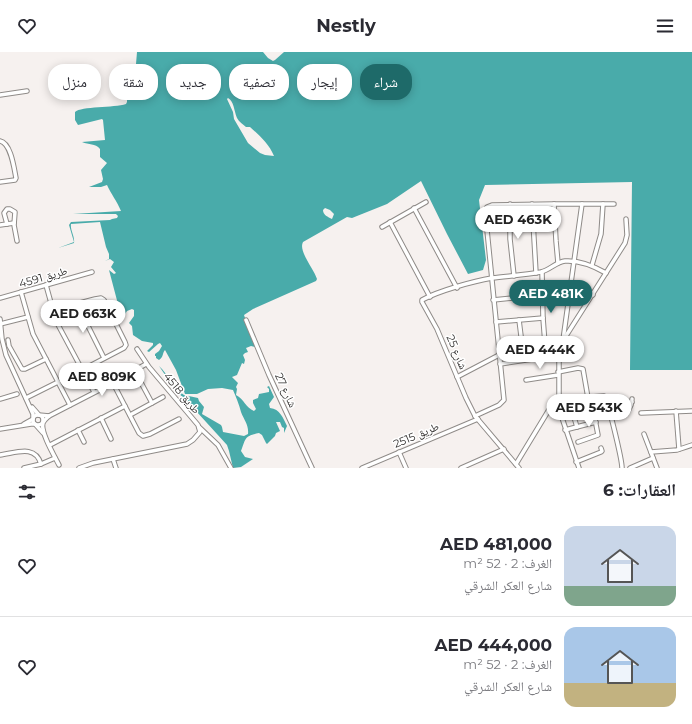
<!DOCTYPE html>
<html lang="ar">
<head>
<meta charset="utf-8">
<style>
  :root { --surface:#fff; --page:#f2f2f3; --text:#2b2b33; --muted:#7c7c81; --line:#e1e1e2; --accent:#1e6a69 }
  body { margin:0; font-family:Montserrat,"Noto Naskh Arabic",sans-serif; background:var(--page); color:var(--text); direction:rtl; height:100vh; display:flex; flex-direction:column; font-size:15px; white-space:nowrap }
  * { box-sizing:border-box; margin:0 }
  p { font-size:13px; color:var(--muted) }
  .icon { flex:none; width:22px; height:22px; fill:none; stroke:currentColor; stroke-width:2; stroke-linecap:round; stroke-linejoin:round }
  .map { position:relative; height:416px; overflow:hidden; direction:ltr }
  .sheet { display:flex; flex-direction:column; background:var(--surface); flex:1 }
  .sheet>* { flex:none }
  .top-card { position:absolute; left:12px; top:12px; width:400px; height:36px; direction:rtl; display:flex; gap:8px }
  .price { position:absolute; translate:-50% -34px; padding:0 9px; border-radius:14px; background:#fff; color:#222; font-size:13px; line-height:26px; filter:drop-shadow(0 1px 2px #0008) }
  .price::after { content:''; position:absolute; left:50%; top:24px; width:12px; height:9px; margin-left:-6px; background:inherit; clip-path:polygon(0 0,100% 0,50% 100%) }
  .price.selected { background:var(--accent); color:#fff }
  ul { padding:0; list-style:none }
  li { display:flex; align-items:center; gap:12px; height:100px; padding:0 16px }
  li+li { border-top:1px solid var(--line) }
  li span { display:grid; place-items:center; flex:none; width:112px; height:80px; border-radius:12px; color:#555 }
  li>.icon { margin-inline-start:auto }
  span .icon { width:48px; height:48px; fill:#fffc; stroke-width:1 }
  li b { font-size:17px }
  h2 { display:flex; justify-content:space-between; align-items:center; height:48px; padding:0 16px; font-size:17px }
  .tag { padding:0 14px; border-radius:16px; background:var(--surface); box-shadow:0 2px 10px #0003; font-size:14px; line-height:36px }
  .tag.selected { background:var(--accent); color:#fff }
  header { display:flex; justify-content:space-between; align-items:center; height:52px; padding:0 16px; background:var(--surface); font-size:18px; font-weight:700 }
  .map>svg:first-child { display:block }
  .water { fill:#49abaa; fill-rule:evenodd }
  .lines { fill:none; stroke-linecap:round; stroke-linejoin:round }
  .street-casing { stroke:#8f8b88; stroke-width:5.5 }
  .street { stroke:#fff; stroke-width:3.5 }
  .labels { text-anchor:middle; stroke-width:3; stroke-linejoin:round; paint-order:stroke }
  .street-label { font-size:11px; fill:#2f2d2c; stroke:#fff }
</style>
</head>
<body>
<header><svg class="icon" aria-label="menu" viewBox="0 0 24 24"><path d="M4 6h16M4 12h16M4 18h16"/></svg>Nestly<svg class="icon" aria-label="heart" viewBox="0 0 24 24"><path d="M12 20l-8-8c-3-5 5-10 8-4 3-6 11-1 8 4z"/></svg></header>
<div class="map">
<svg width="692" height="416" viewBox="0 0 692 416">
  <rect width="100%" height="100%" fill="#f6f1ef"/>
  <!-- water -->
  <path class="water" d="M137 0H263L268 6 273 9 275 8 284 0H692V318H630L632 130 485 133 479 148 486 208 483 218 468 222 447 182 421 129 387 152 352 166 347 165 303 190C298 199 314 217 317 227L316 229 253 257 244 263 255 295 251 294 246 296 248 300 245 301 243 303 245 308 244 312 242 311 237 323 232 325 238 331 236 335 237 337 236 343C244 347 246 356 254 359L256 357 253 351V348L258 346 259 342 269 340V337L267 335 269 334 274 345 269 352 270 356C280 357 283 366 287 374L284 381V376L282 375 280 370H276L280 379 276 381 275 384 267 392 266 391 262 383 259 381C244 384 246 386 241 399L245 405 253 407 241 415 233 416 229 399 227 393 186 348 176 339 159 314 162 317 180 340 184 343 198 346 199 349 204 355 202 362 221 373 222 375 223 380 244 384 248 382C249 373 244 368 241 360 239 352 236 345 233 338L222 336 208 337 197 342H185L176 318 165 298C162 301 164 305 159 308L156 306V304H155V302L159 299 162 294 160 291 158 292 149 300 147 299 153 293V291L142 289 133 283 132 274 129 271 134 264V258L132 257 127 259 125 262 119 256 109 218 114 222 116 221 111 215 114 210 110 207 105 209 109 207V202L106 195 100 170 71 172C70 178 75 184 74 191L58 196 74 190 69 173 71 170 110 168 112 167 117 166 118 164 116 162H73L121 159C117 149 111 142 107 133L101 135H89L102 130 103 127 101 118 107 111 100 105V97C95 91 89 93 82 90L105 88 103 68 102 67 78 73 75 68V60C81 54 114 56 126 52L127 50V42L128 39 144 36 145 31 143 28 135 27 132 25 135 24ZM228 46C234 49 234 59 237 66 239 70 243 72 246 75H250C259 83 269 92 274 104L265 103 260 101 248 91 234 67 233 60 227 47ZM325 156 330 158 334 162 332 167C328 165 323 163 323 158Z"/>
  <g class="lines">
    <!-- street casing -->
    <g class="street-casing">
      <g id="street">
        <polyline points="0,43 27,39"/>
        <path d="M0 89C11 91 14 116 16 126L15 128 0 130"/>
        <polyline points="510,152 510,187 514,224"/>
        <polyline points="532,152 536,221"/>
        <polyline points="554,152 603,152"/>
        <polyline points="414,156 457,236"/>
        <polyline points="390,170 430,245"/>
        <polyline points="7,172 4,161 7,157 10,157 15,160 14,173 17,189"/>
        <polyline points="0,173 14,171"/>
        <polyline points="382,175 426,150"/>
        <polyline points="592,213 601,182 603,152 614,152"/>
        <polyline points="542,220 543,266 546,305"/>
        <polyline points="46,233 56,269 94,340"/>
        <path d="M571 234C580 234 586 238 593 243"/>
        <polyline points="21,240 33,282 70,353"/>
        <polyline points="0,246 92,220"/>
        <polyline points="493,248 542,243"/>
        <polyline points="77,252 104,306"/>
        <polyline points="53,258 95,247 101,246 104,248 125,290 126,293 124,296 82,318"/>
        <polyline points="0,267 2,287 6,303 33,362 33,367 24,372"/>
        <polyline points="246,268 269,323 312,416"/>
        <polyline points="519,268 524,308"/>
        <polyline points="496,270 543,266"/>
        <polyline points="0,272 28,265"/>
        <polyline points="564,287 625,191 627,183 626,167"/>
        <polyline points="8,288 9,294 22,317 25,317 46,307"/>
        <polyline points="500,312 559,303"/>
        <polyline points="558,320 578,316 583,317 588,346"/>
        <polyline points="138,325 152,351"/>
        <polyline points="457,325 499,303"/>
        <polyline points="526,328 558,323"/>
        <polyline points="113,331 139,381 143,384 150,382 179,367"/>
        <polyline points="26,346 58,330"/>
        <polyline points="0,347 17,342"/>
        <polyline points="32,355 39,363 49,364"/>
        <polyline points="676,359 679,397"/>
        <polyline points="626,360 627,352 632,350"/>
        <polyline points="641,361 692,359"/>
        <polyline points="573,362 577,375"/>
        <circle cx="38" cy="368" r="5"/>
        <polyline points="130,363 163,345"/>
        <polyline points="610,363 628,359 631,353 632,347"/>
        <polyline points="475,364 499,353 504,348 485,158 487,155 492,153 554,152 556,189 558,211"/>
        <polyline points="561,365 608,353"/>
        <polyline points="101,366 111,387"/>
        <polyline points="199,375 218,393 231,416"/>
        <polyline points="0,377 31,372 35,372 43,381"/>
        <polyline points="78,378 84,390"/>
        <polyline points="565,378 596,370"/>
        <polyline points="644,382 657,416"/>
        <polyline points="578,390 598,383 593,357"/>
        <polyline points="50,393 125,354"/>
        <polyline points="399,400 406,416"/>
        <polyline points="651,400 677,398 692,393"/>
        <path d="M0 403C16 401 35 392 41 412"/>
        <polyline points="113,407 116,416"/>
        <polyline points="576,410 601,400 602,399 601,396"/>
        <path d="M516 412 550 356C562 347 589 345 604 344 608 348 622 408 622 416"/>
        <path d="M59 413C55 405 40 380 43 371 44 368 47 366 49 364L113 331 146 312"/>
        <polyline points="24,416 41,412 55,406"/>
        <polyline points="79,416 93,411 187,392 193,388 200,380 198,373 149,315 137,297"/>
        <polyline points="362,416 478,367"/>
        <polyline points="461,416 504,397"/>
        <path d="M519 416 475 364 466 346 437 277 422 250V248C438 239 474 229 492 226 508 224 525 223 541 220 550 218 556 210 565 209 580 208 594 214 606 221"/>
        <polyline points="579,416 559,357 559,299 563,288 582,152"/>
        <polyline points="630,416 653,406"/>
      </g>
    </g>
    <!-- street -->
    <use href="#street" class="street"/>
  </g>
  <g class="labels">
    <!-- street labels -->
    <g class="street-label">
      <text transform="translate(43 225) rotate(-16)" y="4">طريق 4591</text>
      <text transform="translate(457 300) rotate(67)" y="4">شارع 25</text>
      <text transform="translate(286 338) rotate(65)" y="4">شارع 27</text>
      <text transform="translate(182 341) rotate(50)" y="4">طريق 4518</text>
      <text transform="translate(416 383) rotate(-23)" y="4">طريق 2515</text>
    </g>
  </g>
</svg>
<b class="price" style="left:518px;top:188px">AED 463K</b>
<b class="price selected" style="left:551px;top:262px">AED 481K</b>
<b class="price" style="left:83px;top:282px">AED 663K</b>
<b class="price" style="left:540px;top:318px">AED 444K</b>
<b class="price" style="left:102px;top:345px">AED 809K</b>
<b class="price" style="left:589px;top:376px">AED 543K</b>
<div class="top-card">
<a class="tag selected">شراء</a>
<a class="tag">إيجار</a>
<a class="tag">تصفية</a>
<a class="tag">جديد</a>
<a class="tag">شقة</a>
<a class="tag">منزل</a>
</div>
</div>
<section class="sheet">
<h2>العقارات: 6<svg class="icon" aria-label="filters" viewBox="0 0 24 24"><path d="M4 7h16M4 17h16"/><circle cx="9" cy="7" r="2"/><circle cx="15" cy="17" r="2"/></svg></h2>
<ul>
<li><span style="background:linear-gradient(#c9d6e8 75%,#7fa58c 0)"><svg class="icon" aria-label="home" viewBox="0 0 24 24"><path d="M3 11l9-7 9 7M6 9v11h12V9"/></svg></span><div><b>AED 481,000</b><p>الغرف: 2 · 52 m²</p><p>شارع العكر الشرقي</p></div><svg class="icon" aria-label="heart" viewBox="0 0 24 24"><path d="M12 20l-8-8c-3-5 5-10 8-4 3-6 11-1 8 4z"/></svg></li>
<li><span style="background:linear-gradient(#a9c7e8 70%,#c2b280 0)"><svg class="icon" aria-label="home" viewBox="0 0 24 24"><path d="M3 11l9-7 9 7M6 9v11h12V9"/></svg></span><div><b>AED 444,000</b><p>الغرف: 2 · 52 m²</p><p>شارع العكر الشرقي</p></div><svg class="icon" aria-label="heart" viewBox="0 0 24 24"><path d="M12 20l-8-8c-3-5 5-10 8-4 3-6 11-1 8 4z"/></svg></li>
</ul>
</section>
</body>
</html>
